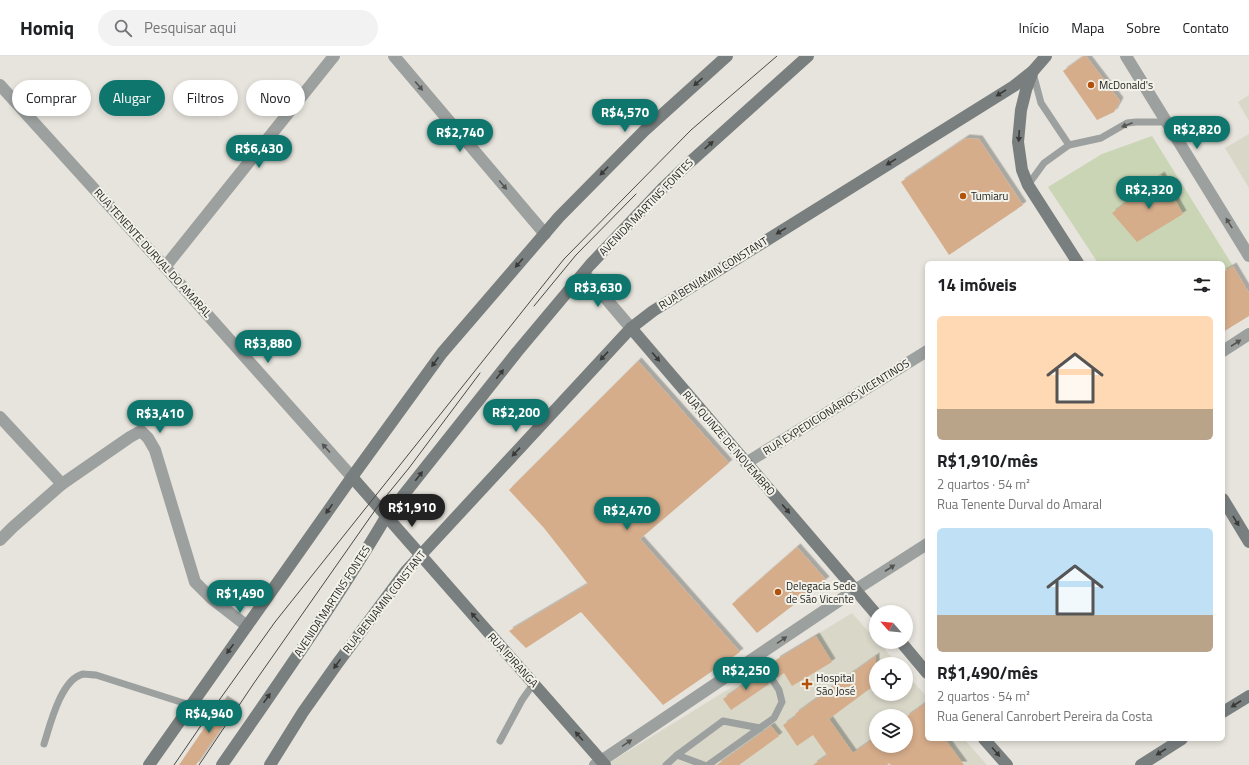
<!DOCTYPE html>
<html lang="pt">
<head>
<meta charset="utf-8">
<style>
  :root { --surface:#fff; --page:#f2f2f2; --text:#202124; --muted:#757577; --line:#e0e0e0; --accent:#0f766e }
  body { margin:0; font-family:"Titillium Web",sans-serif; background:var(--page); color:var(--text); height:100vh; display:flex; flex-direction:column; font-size:15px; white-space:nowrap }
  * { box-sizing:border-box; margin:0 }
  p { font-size:13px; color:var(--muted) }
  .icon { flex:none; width:22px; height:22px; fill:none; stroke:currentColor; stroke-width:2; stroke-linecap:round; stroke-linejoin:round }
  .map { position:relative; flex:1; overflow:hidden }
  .panel { position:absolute; left:925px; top:205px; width:300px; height:480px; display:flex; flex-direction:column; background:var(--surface); border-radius:6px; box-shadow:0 2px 6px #0003 }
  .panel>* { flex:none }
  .hud { position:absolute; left:12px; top:24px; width:380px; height:36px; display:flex; gap:8px }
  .needle { width:26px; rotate:297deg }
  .controls { position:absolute; left:869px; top:549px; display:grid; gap:8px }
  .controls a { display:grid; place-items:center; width:44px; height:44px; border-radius:50%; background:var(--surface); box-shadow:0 2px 6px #0003; font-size:20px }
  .price { position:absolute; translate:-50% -34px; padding:0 9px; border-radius:14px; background:var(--accent); color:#fff; font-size:13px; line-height:26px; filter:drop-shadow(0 1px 2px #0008) }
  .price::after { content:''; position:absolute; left:50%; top:24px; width:12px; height:9px; margin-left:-6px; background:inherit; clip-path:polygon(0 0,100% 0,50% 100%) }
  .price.selected { background:#222; color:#fff }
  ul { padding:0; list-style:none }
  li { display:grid; align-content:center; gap:8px; height:212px; padding:0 12px }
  li span { display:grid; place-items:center; height:124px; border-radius:6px; color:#555 }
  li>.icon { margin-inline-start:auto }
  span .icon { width:72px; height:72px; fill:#fffc; stroke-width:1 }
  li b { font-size:17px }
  h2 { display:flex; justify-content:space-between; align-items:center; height:48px; padding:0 12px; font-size:17px }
  .tag { padding:0 14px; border-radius:18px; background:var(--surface); box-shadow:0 2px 6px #0003; font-size:14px; line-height:36px }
  .tag.selected { background:var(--accent); color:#fff }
  header { display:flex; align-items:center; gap:24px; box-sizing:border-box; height:56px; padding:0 20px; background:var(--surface); border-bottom:1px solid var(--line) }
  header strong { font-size:19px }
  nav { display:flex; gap:22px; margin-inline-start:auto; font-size:14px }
  .search { width:280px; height:36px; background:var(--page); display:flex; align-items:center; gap:10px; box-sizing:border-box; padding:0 14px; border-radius:22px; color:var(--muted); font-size:15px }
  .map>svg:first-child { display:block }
  .built { fill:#d9d7c8; fill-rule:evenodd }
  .green { fill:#cad5b5 }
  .building { fill:#d6ad8b; filter:url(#shadow) }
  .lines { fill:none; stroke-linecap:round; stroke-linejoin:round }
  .lane { stroke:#9ca09f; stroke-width:7 }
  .street { stroke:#9ca09f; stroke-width:12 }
  .secondary { stroke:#797f7e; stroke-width:12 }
  .tram { stroke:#4a4945; stroke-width:1 }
  .oneway { fill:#393a38 }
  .oneway2 { fill:#545553 }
  .poi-dot { fill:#b2520a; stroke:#f3f2ea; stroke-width:1.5 }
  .labels { text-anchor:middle; stroke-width:4; stroke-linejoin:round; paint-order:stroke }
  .poi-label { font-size:11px; fill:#242320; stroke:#f3f2ea; text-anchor:start }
  .street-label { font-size:11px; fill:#242320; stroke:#f3f2ea }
</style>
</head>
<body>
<header>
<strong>Homiq</strong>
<div class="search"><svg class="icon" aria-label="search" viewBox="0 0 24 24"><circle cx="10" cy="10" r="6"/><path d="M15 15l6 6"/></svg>Pesquisar aqui</div>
<nav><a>Início</a><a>Mapa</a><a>Sobre</a><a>Contato</a></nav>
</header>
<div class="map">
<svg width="1249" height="709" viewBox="0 0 1249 709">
  <defs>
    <filter id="shadow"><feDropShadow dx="3.5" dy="-3.5" stdDeviation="0" flood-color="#0004"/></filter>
  </defs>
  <rect width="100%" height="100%" fill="#e6e4dc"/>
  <!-- built -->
  <g class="built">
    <polygon points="1249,39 1249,65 1238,46"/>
    <polygon points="1249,78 1249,132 1225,92"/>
    <path d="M852 557 876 584V586H878L898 608H876V638H906V618L927 641V683H964L987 709H611L609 707ZM876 660H906V690H876Z"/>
  </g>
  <!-- green -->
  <polygon class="green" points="1152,80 1233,210 1223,216 1223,207 1098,207 1048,131 1102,98"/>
  <!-- building -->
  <g class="building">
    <polygon points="1084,0 1086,0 1120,45 1114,56 1097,64 1063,15"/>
    <polygon points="966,82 979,83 1023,149 949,199 901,126"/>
    <polygon points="1161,119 1183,158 1137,186 1112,157"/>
    <polygon points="1233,210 1249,237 1249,260 1223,276 1223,216"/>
    <polygon points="638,305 729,407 640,483 740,596 663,649 581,556 526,592 509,575 588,528 544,472 509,434"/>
    <polygon points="797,491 826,524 757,577 732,548"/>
    <polygon points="816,580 832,606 792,630 784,617 777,622 770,610 777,605 776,604"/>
    <polygon points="876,600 876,628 829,663 853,697 876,681 876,690 906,690 906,661 927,646 927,683 945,683 964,709 891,709 889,707 887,709 813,709 827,699 813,679 797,690 783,669 796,660 795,658"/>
    <polygon points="761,616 769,628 731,654 723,643"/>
    <polygon points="224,643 236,651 196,709 179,709"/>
    <polygon points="771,670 779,680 739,709 717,709"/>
  </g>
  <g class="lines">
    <!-- lane -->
    <g class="lane">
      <polyline points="1033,17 1041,47 1069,89"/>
      <polyline points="1028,129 1044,107 1069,89 1101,82 1127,67 1136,66 1166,66"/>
      <polyline points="500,685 522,644 534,627"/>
      <path d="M44 688C50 669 61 623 83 618 87 618 92 619 96 619L190 649"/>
      <polyline points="677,699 723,665 760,672"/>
      <polyline points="666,709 677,699 704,709"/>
      <polyline points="708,709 774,662 782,646 779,634 757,600"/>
    </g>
    <!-- street -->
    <g class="street">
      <polyline points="394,0 545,178"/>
      <polyline points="1126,0 1249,200"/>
      <polyline points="0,29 165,211 352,421"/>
      <polyline points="165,211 334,0"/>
      <polyline points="584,217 631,272"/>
      <polyline points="1223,295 1249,278"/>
      <polyline points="0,361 62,428"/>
      <polyline points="746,407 927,295"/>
      <polyline points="0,484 13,471 62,428 130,381 141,375 148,382 155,394 195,526 211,542 247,570"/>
      <polyline points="595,709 855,534 927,488"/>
    </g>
    <!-- secondary -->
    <g class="secondary">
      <polyline points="1046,0 1033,15 1026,34 1021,54 1018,86 1022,114 1028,129 1078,207"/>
      <polyline points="631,272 876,558"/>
      <polyline points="352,421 605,709"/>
      <polyline points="1223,443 1249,486"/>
      <polyline points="901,586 927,617"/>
      <polyline points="1223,656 1249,640"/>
      <polyline points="984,683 1007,709"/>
      <polyline points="149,709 352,421 442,297 559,161 644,75 727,0"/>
      <path d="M222 709C278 628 335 547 386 461L517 296 590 209 664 131 689 107 808 0"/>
      <polyline points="270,709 303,656 337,608 406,515 631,272 653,255 1014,30 1033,15"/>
      <polyline points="1141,709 1182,683"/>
    </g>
    <!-- tram -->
    <g class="tram">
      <polyline points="534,250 576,199 636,138"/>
      <polyline points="174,709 200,671 275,566 564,203 691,74 777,0"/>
      <polyline points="199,709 254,627 378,450 409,412 480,317"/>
    </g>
  </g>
  <!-- one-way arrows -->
  <defs><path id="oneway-solid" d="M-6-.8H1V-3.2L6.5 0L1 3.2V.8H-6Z"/></defs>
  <g class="oneway">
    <use href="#oneway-solid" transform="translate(698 26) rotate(139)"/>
    <use href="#oneway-solid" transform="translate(1001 37) rotate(148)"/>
    <use href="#oneway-solid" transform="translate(1019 80) rotate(93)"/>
    <use href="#oneway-solid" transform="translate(709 89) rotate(-42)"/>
    <use href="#oneway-solid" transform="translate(891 106) rotate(148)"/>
    <use href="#oneway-solid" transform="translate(604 115) rotate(134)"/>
    <use href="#oneway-solid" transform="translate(781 175) rotate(148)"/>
    <use href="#oneway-solid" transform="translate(519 207) rotate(131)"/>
    <use href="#oneway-solid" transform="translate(604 300) rotate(133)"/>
    <use href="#oneway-solid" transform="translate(656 301) rotate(50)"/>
    <use href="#oneway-solid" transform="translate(435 306) rotate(126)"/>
    <use href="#oneway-solid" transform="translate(500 318) rotate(-52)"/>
    <use href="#oneway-solid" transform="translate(516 396) rotate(133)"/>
    <use href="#oneway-solid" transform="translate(419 420) rotate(-52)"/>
    <use href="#oneway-solid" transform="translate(329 453) rotate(125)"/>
    <use href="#oneway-solid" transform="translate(786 453) rotate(49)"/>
    <use href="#oneway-solid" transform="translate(1236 465) rotate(59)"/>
    <use href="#oneway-solid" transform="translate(475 561) rotate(-132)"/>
    <use href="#oneway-solid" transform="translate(230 593) rotate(126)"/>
    <use href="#oneway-solid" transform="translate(337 608) rotate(126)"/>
    <use href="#oneway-solid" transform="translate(267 642) rotate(-55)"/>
    <use href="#oneway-solid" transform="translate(1236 648) rotate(147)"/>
    <use href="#oneway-solid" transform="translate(579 680) rotate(-131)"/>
    <use href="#oneway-solid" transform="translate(996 696) rotate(49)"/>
    <use href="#oneway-solid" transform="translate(1161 696) rotate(147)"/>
  </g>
  <g class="oneway2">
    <use href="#oneway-solid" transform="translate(419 30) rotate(50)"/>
    <use href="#oneway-solid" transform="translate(1127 69) rotate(159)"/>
    <use href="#oneway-solid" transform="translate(503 129) rotate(50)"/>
    <use href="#oneway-solid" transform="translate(1229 167) rotate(-122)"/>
    <use href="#oneway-solid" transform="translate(1236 287) rotate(-33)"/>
    <use href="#oneway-solid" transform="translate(326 392) rotate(-132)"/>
    <use href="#oneway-solid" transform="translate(890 512) rotate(-33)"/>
    <use href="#oneway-solid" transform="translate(782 584) rotate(-34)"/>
    <use href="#oneway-solid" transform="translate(627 687) rotate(-34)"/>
  </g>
  <!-- markers -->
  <g class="poi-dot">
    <circle cx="1091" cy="29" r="4"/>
    <circle cx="963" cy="140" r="4"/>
    <circle cx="778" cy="536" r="4"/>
    <path d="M805 622h4v4h4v4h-4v4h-4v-4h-4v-4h4z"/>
  </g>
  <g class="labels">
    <!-- poi labels -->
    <g class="poi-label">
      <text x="1099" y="33">McDonald's</text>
      <text x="971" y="144">Tumiaru</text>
      <text x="786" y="534">Delegacia Sede<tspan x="786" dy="13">de São Vicente</tspan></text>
      <text x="816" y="626">Hospital<tspan x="816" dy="13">São José</tspan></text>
    </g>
    <!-- street labels -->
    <g class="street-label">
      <text transform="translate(646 151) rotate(-46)" y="4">AVENIDA MARTINS FONTES</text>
      <text transform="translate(153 197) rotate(48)" y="4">RUA TENENTE DURVAL DO AMARAL</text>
      <text transform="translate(713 217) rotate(-32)" y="4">RUA BENJAMIN CONSTANT</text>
      <text transform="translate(836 351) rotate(-32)" y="4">RUA EXPEDICIONÁRIOS VICENTINOS</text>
      <text transform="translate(729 387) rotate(49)" y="4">RUA QUINZE DE NOVEMBRO</text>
      <text transform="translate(332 545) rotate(-57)" y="4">AVENIDA MARTINS FONTES</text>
      <text transform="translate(384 546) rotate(-52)" y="4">RUA BENJAMIN CONSTANT</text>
      <text transform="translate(513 604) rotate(48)" y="4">RUA IPIRANGA</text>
    </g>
  </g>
</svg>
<div class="controls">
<a><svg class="needle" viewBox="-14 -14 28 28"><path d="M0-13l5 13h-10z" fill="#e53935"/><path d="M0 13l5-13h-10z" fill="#757577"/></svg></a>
<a><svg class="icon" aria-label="locate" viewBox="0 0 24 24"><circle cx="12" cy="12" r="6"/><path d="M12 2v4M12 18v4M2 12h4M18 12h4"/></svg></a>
<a><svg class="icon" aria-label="layers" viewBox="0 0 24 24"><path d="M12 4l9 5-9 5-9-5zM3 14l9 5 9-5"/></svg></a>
</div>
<b class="price" style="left:625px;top:77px">R$4,570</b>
<b class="price" style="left:1197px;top:94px">R$2,820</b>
<b class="price" style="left:460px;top:97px">R$2,740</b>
<b class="price" style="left:259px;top:113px">R$6,430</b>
<b class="price" style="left:1149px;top:154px">R$2,320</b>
<b class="price" style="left:598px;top:252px">R$3,630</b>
<b class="price" style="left:268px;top:308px">R$3,880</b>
<b class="price" style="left:516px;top:377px">R$2,200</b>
<b class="price" style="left:160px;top:378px">R$3,410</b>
<b class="price selected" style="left:412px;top:472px">R$1,910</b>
<b class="price" style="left:627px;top:475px">R$2,470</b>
<b class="price" style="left:240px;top:558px">R$1,490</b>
<b class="price" style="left:746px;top:635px">R$2,250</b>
<b class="price" style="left:209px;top:678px">R$4,940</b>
<div class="hud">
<a class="tag">Comprar</a>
<a class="tag selected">Alugar</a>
<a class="tag">Filtros</a>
<a class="tag">Novo</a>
</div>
<section class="panel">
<h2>14 imóveis<svg class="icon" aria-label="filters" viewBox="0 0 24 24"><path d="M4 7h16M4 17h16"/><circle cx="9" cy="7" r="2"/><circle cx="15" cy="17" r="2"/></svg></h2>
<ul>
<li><span style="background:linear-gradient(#ffd9b3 75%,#b9a48a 0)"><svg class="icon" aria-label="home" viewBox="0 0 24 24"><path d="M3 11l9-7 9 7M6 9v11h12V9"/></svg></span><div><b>R$1,910/mês</b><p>2 quartos · 54 m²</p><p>Rua Tenente Durval do Amaral</p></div></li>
<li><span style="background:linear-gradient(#bfe0f5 70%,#b9a48a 0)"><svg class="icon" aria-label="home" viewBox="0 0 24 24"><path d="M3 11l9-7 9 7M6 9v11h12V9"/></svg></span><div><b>R$1,490/mês</b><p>2 quartos · 54 m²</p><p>Rua General Canrobert Pereira da Costa</p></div></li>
</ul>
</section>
</div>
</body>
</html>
